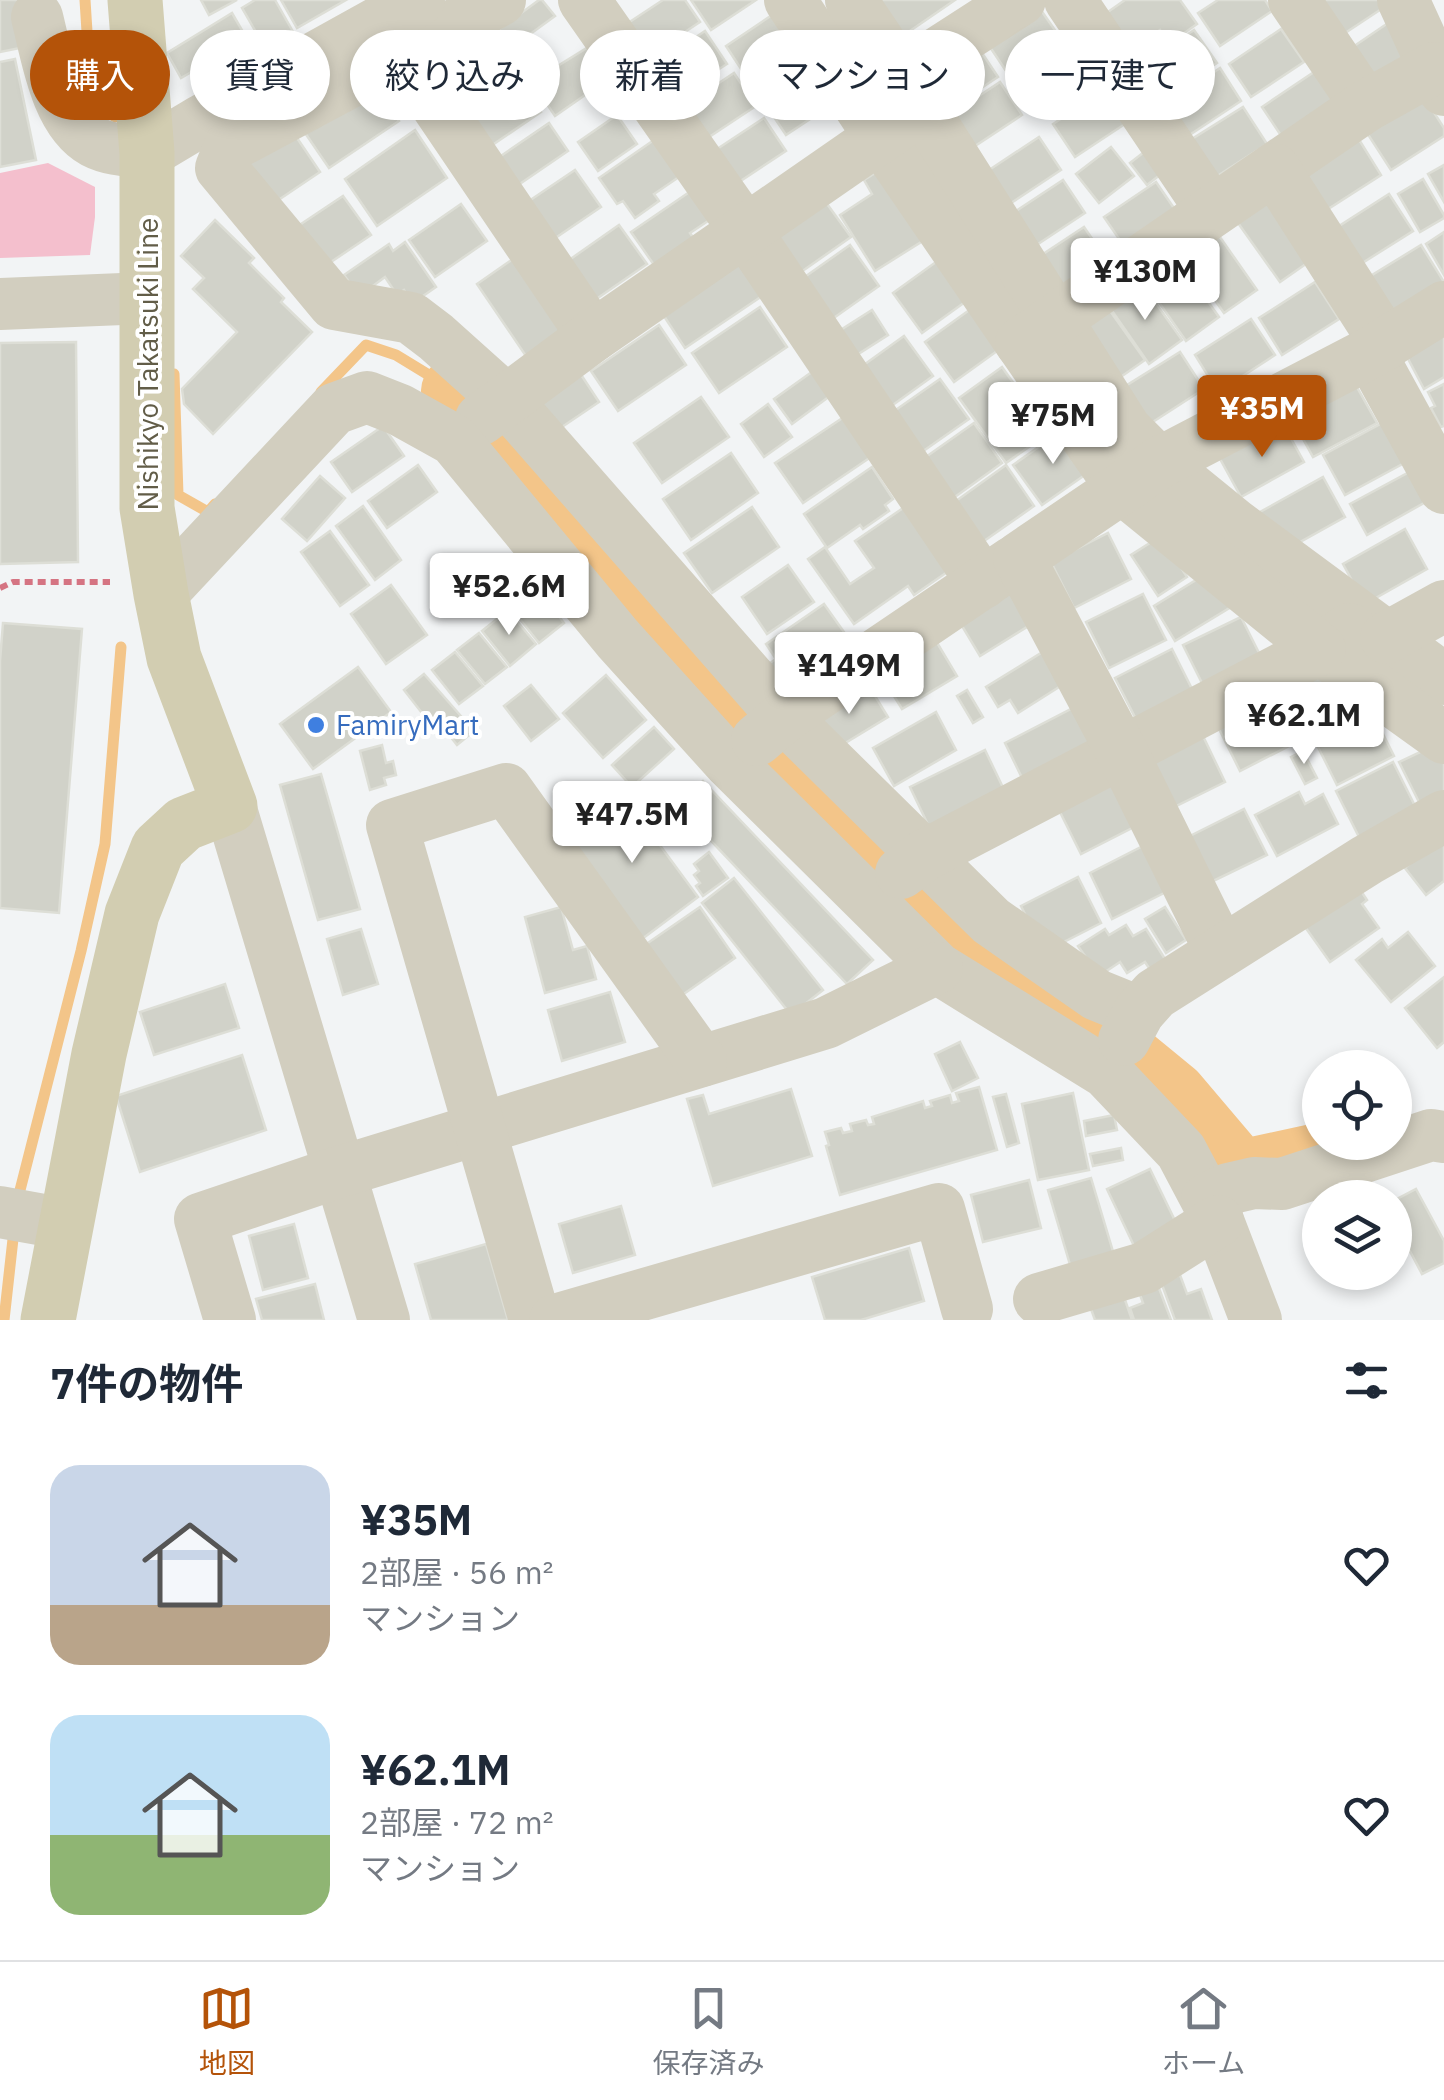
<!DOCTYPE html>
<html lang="ja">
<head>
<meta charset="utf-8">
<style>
  :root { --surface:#fff; --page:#f6f6f7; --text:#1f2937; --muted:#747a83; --line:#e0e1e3; --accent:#b45309 }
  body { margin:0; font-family:"IBM Plex Sans","Noto Sans JP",sans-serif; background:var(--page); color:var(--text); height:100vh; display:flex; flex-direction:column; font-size:38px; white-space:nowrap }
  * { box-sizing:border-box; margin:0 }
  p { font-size:32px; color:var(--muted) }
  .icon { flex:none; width:55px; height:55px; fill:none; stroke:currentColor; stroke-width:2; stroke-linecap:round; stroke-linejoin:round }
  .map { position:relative; height:1320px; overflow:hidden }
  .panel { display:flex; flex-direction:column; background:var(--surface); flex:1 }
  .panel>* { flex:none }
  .guide { position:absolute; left:30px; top:30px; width:1385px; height:90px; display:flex; gap:20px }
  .tools { position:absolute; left:1302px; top:1050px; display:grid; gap:20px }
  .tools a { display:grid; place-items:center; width:110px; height:110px; border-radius:50%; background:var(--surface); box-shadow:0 5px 15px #0003; font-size:50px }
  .price { position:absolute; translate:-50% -85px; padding:0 22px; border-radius:10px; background:#fff; color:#222; font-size:32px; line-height:65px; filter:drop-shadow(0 2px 5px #0008) }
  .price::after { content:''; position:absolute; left:50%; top:60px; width:30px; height:22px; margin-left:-15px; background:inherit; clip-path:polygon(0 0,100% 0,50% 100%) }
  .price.active { background:var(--accent); color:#fff }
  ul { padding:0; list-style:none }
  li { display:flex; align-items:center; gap:30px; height:250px; padding:0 50px }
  li span { display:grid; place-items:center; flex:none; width:280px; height:200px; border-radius:30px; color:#555 }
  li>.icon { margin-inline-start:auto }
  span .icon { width:120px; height:120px; fill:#fffc; stroke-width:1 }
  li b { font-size:42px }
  h2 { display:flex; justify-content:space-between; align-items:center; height:120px; padding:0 50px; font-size:42px }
  .pill { padding:0 35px; border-radius:45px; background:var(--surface); box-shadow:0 5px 15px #0003; font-size:35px; line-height:90px }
  .pill.active { background:var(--accent); color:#fff }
  .tab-bar { display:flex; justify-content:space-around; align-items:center; height:140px; border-top:2px solid var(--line); background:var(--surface); font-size:28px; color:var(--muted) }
  .tab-bar a { display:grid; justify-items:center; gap:5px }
  .tab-bar .active { color:var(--accent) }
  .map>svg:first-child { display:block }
  .green { fill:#f4bfcd }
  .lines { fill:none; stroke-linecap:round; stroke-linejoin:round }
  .stream { stroke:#f3c589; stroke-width:11 }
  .river { stroke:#f3c589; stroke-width:68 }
  .building { fill:#d1d2c9; stroke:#ddded6; stroke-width:2.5 }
  .path { stroke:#d57482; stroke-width:6; stroke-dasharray:8 5; stroke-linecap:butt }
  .minor { stroke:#d2cebf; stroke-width:52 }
  .major { stroke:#d2cdb1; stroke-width:55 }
  .shop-dot { fill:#3f7fe0; stroke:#fff; stroke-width:4 }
  .labels { text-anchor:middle; stroke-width:8; stroke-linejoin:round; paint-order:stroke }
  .street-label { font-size:28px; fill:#625d48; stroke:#fff }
  .shop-label { font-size:28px; fill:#366cbe; stroke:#fff; text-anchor:start }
</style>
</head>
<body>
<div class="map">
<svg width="1444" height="1320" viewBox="0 0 1444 1320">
  <rect width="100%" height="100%" fill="#f2f4f5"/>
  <!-- green -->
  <polygon class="green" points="48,163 95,187 95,217 90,255 0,258 0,173"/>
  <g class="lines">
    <!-- stream -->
    <g class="stream">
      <polyline points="85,0 90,79 102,107 115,117"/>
      <polyline points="174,374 178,495 208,512 215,504"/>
      <polyline points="321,392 366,345 396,355 455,391"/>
      <polyline points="17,1202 81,951 105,844 121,647"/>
      <polyline points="4,1320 14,1230"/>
    </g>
    <!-- river -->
    <polyline class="river" points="455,391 544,486 725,705 905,894 1095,1031 1173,1095 1240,1174 1314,1158"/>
  </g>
  <!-- building -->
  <g class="building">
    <polygon points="0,0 44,0 30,46 0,52"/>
    <polygon points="201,0 237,0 209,15"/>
    <polygon points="255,0 275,0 296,37 268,53 242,8"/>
    <polygon points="281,0 346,0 297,28"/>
    <polygon points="539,0 542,0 555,16 511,48 498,30"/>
    <polygon points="663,0 685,0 700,22 647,57 625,25"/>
    <polygon points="691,0 756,0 711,30"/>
    <polygon points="861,0 955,0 888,46"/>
    <polygon points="1125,0 1180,0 1197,24 1169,44 1160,30 1130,51 1105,14"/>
    <polygon points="1218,0 1265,0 1272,11 1220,46 1198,13"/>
    <polygon points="1324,0 1382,0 1386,6 1333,41"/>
    <polygon points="1036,3 1059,36 1006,71 984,38"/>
    <polygon points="778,11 800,44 747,78 726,46"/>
    <polygon points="232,13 258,58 222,79 212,60 181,78 167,53"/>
    <polygon points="486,19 505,52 485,63 494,78 456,99 434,59"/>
    <polygon points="1394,19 1415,52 1363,87 1341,55"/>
    <polygon points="1281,29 1304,62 1251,97 1229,64"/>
    <polygon points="1194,30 1217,63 1164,99 1142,66"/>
    <polygon points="705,31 727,64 674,98 653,66"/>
    <polygon points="976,44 998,77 945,112 923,80"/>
    <polygon points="590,46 614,82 591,98 588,93 555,116 532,82"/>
    <polygon points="1072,47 1094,80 1042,115 1019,82"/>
    <polygon points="15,59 36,160 0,167 0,62"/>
    <polygon points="817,67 839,100 786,135 764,102"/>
    <polygon points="1220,68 1241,101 1188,136 1167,104"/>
    <polygon points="1314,72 1337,105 1284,140 1262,107"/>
    <polygon points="734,73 756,106 703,141 681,108"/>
    <polygon points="370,79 399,121 329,168 301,127"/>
    <polygon points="521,82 541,112 482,152 461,122"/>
    <polygon points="1000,82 1022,115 969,150 947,117"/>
    <polygon points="1106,89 1128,122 1075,157 1053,124"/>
    <polygon points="1424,97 1444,128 1444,136 1391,170 1367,133"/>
    <polygon points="1243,107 1267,144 1208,182 1184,144"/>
    <polygon points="617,115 637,144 598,171 578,142"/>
    <polygon points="764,118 786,151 733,186 711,153"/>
    <polygon points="549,123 568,151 508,192 489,164"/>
    <polygon points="415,130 447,178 377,226 345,179"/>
    <polygon points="293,132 320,172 265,209 238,169"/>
    <polygon points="1039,137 1061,170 1008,205 986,172"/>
    <polygon points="1358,138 1381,175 1325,211 1301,174"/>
    <polygon points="654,140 679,177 654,194 659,201 635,218 623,201 617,204 599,178"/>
    <polygon points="1111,147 1134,176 1099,203 1076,174"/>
    <polygon points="1148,149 1165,171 1147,185 1130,163"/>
    <polygon points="893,162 937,232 875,271 840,215 872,194 864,180"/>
    <polygon points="1444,165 1444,202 1428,174"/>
    <polygon points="575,170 601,207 545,245 520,207"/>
    <polygon points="1423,179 1444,215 1444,218 1420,232 1398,194"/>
    <polygon points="1063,180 1085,213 1032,248 1010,215"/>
    <polygon points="1156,182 1178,214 1126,249 1104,217"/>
    <polygon points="691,191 711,219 690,233 698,245 659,272 631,232"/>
    <polygon points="1389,194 1413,231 1356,267 1333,230"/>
    <polygon points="343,196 371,235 322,268 295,228"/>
    <polygon points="822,197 851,237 801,272 772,232"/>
    <polygon points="1271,200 1313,259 1280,282 1238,223"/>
    <polygon points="461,204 487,241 435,277 409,240"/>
    <polygon points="215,220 254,258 249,263 284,298 281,302 312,332 213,434 184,404 182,389 237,332 193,289 204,278 181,256"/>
    <polygon points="619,225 647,264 589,304 562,265"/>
    <polygon points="1084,227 1106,259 1053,295 1031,262"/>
    <polygon points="1215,230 1257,290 1224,313 1182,254"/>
    <polygon points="1444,232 1444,275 1426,244"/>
    <polygon points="405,242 436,287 413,303 404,290 397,295 385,277 359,296 344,275 389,244 393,251"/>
    <polygon points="850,245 879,286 828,322 799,281"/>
    <polygon points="1421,245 1444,282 1388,318 1364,280"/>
    <polygon points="737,253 765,294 685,348 658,307"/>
    <polygon points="943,257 972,297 922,333 893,293"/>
    <polygon points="1177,258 1219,317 1186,341 1144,281"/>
    <polygon points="513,259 564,334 528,359 477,284"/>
    <polygon points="1140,281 1182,340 1149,364 1108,305"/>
    <polygon points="1315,282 1339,319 1282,355 1259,318"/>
    <polygon points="1103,301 1145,360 1112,383 1070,324"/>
    <polygon points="975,306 1004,346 954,382 925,342"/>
    <polygon points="760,307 787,347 719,393 692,353"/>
    <polygon points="872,310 888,335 852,358 836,333"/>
    <polygon points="1251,319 1275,355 1218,392 1195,355"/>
    <polygon points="659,325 686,365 618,411 591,371"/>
    <polygon points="1444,331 1444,377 1424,389 1405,353"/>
    <polygon points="904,336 933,376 883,412 854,372"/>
    <polygon points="76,342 78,562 0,564 0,343"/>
    <polygon points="1180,352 1204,389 1148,425 1124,387"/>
    <polygon points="572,361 599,402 547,437 520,397"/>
    <polygon points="1002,367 1029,405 1042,396 1062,424 1006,463 959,398"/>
    <polygon points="816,369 834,393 792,424 774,399"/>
    <polygon points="940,379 969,419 919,454 890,414"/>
    <polygon points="1354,382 1377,423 1313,457 1291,417"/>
    <polygon points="1444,384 1444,426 1441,427 1431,408 1435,406 1428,392"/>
    <polygon points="701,397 729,437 662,483 634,443"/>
    <polygon points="768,404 792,437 764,457 741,424"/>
    <polygon points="844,417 871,457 803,503 775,463"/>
    <polygon points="1386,421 1408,461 1345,495 1323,455"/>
    <polygon points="1282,422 1304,462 1241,497 1219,457"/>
    <polygon points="974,423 1002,463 952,499 923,459"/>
    <polygon points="383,426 404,456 352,492 331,462"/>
    <polygon points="1064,429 1092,470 1042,505 1013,465"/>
    <polygon points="731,453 758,493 691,540 663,499"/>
    <polygon points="418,465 437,492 387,528 368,501"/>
    <polygon points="1006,465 1034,506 984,541 956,501"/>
    <polygon points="872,467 893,499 885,505 889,511 863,529 860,525 827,548 804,514"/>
    <polygon points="1415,469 1431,499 1367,535 1350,504"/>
    <polygon points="320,476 345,498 307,541 282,519"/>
    <polygon points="1323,477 1345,517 1282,552 1260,512"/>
    <polygon points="909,504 953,568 914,595 908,586 854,624 808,559 825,547 850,584 874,568 855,541"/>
    <polygon points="363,506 401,560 375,580 336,526"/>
    <polygon points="752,507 779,547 712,593 684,553"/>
    <polygon points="1405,529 1427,569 1365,604 1343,564"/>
    <polygon points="330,531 369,585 340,606 301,552"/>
    <polygon points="1108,533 1131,579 1074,608 1051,562"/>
    <polygon points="1161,536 1187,577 1158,596 1131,555"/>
    <polygon points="788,565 814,602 767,634 742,597"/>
    <polygon points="1209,572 1231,607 1175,641 1154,606"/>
    <polygon points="391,585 427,635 386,664 351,614"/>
    <polygon points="536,587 564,623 539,643 511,608"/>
    <polygon points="1014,587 1035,622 980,656 959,621"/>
    <polygon points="1143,594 1166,640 1109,668 1086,622"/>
    <polygon points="824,604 851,642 784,689 767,665 776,659 766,644"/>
    <polygon points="508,610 536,644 510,666 482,631"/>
    <polygon points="1241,617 1264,663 1206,691 1183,645"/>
    <polygon points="3,623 82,629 59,913 0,908 0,661"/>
    <polygon points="479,633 507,667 485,684 457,650"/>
    <polygon points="936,641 957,676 902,709 881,675"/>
    <polygon points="1054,645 1067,682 1018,713 1010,700 998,707 986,687"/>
    <polygon points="1172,649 1195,695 1138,723 1115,678"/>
    <polygon points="455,652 483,686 459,704 432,670"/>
    <polygon points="1335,665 1357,711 1300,740 1278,694"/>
    <polygon points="358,667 391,712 313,769 280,724"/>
    <polygon points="424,674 474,731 457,745 439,722 433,727 404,690"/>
    <polygon points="606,675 646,720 603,758 563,713"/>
    <polygon points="867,683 888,717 832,751 811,717"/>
    <polygon points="531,685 559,719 531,741 504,706"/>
    <polygon points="967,690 983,717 973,723 957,696"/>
    <polygon points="1274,697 1297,742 1240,771 1217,725"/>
    <polygon points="1073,708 1094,749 1025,784 1005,743"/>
    <polygon points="1371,710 1394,756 1337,785 1314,739"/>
    <polygon points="936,712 956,750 894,786 873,748"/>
    <polygon points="654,727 674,749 632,787 612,765"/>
    <polygon points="1203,736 1225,782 1168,810 1145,765"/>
    <polygon points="1437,744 1444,754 1444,797 1422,808 1399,762"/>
    <polygon points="382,745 386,763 393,761 396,775 384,778 386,785 370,790 360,751"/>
    <polygon points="985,750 1007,796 932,833 910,787"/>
    <polygon points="1303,751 1317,778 1305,784 1291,757"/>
    <polygon points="1393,762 1416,808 1359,837 1336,791"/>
    <polygon points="321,774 360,909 318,920 280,785"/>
    <polygon points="1115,780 1138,825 1081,854 1058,808"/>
    <polygon points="703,781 873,960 847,984 677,805"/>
    <polygon points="620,791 698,897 642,939 573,847 585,839 574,824"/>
    <polygon points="1299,792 1305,804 1323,794 1338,824 1277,856 1255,815"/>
    <polygon points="1244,809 1267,855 1209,883 1186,838"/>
    <polygon points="1444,830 1444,881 1426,895 1405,868"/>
    <polygon points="1147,844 1170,890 1112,919 1090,873"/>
    <polygon points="709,852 728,878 703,896 696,886 700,883 694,875 699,871 694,864"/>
    <polygon points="1078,877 1101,923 1044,952 1021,906"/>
    <polygon points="734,878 823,990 791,1015 702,903"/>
    <polygon points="1353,879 1367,900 1362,904 1379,928 1330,962 1298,917"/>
    <polygon points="561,907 573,950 587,946 596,979 545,993 525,917"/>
    <polygon points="700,907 735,958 678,998 642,947"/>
    <polygon points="1165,907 1186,940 1166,953 1145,919"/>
    <polygon points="1126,925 1133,936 1146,929 1170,967 1155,977 1145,962 1127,973 1120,962 1099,976 1078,946 1105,929 1109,935"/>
    <polygon points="361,929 378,984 343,995 327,939"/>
    <polygon points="1408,932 1435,966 1391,1002 1356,960 1382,939 1388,948"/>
    <polygon points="1444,977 1444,1042 1437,1048 1405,1008"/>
    <polygon points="225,984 239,1028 154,1055 140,1012"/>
    <polygon points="610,992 625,1042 562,1061 548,1010"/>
    <polygon points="960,1042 978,1078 952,1091 935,1054"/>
    <polygon points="242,1055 266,1130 140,1172 116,1096"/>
    <polygon points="979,1087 997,1150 840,1195 826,1146 829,1145 825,1132 841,1128 843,1133 852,1131 850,1124 866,1120 868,1125 874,1124 872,1117 923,1101 925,1108 932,1106 930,1101 950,1095 952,1103 959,1101 956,1093"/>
    <polygon points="791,1089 812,1156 713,1186 687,1099 703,1095 709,1114"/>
    <polygon points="1073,1093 1089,1170 1038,1180 1022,1104"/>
    <polygon points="1006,1094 1019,1143 1007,1147 993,1097"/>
    <polygon points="1114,1115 1117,1130 1086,1136 1084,1121"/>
    <polygon points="1121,1148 1123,1160 1093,1166 1090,1154"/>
    <polygon points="1150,1169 1179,1229 1136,1250 1107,1189"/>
    <polygon points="1091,1178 1114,1255 1071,1268 1048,1190"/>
    <polygon points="1029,1180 1041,1228 983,1242 971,1195"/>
    <polygon points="1416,1189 1444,1241 1444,1263 1422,1274 1395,1223 1395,1200"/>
    <polygon points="621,1206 635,1255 573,1273 559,1224"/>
    <polygon points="294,1224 308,1278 263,1290 249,1236"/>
    <polygon points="486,1244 508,1320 431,1320 415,1264"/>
    <polygon points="909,1248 924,1301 861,1320 825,1320 812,1277"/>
    <polygon points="1180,1275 1187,1294 1201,1289 1212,1320 1175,1320 1161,1282"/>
    <polygon points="1157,1283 1171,1320 1134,1320 1130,1308 1143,1303 1138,1289"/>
    <polygon points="315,1284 324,1320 262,1320 256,1299"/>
    <polygon points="1124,1297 1132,1320 1095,1320 1091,1309"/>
  </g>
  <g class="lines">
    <!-- path -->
    <polyline class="path" points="0,588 13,582 110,582"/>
    <!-- minor -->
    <g class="minor">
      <polyline points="500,0 402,54 593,336"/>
      <polyline points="584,0 745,230 983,583"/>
      <polyline points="790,0 880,137 1021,343"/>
      <polyline points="851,0 902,76 1126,430 1159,463 1234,524 1444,679"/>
      <polyline points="1070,0 1212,211"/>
      <polyline points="1294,0 1366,106"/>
      <polyline points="1403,0 1444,90"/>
      <path d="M37 17C47 56 56 121 94 142 109 150 129 151 147 153L199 122 419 0"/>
      <polyline points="402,54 230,146 221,168 334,304 411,318 436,337 505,399 784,717 991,921 1097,995 1139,1012"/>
      <polyline points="902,76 1020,0"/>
      <polyline points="1274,169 1366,106 1434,68"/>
      <polyline points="0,304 147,298"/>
      <polyline points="1370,353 1444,488"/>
      <polyline points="481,419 593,336 921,109"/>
      <polyline points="161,594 334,409 367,397 400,410 454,440 618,639 730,763 937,968 1107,1073 1181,1151 1218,1221 1256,1320"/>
      <polyline points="1350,629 1320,649 1444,738"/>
      <polyline points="1386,638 1444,606"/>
      <polyline points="757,740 784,717 1013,562"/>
      <polyline points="230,806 384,1320"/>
      <polyline points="901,873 925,855 1320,649 1122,488 1021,343 1274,169 1386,344"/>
      <polyline points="1221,952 1122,752 1019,558 1159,463 1370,353 1444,307"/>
      <polyline points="1124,1040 1139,1012 1155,994 1367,860 1444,816"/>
      <polyline points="1207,1199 1228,1189 1254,1183 1282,1184 1431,1135 1444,1137"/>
      <polyline points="0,1212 66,1224"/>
      <polyline points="1039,1299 1144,1268 1218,1221"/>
      <polyline points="230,1320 200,1219 339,1172 826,1023 937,968"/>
      <polyline points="535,1320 392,825 506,789 701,1061"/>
      <polyline points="555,1320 939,1209 967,1309"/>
    </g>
    <!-- major -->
    <polyline class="major" points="48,1320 99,1054 132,914 158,848 184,824 230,806 174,658 161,594 147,508 147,153 135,0"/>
  </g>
  <!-- markers -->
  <circle class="shop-dot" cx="316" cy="725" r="10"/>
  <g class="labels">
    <!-- street labels -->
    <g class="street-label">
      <text transform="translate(148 364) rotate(-90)" y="10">Nishikyo Takatsuki Line</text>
    </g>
    <!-- shop labels -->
    <g class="shop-label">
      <text x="336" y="735">FamiryMart</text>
    </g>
  </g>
</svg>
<div class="tools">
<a><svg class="icon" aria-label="locate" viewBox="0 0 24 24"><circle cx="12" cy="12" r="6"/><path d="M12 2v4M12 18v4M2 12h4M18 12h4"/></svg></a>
<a><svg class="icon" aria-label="layers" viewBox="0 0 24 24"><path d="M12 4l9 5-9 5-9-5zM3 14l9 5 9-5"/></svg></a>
</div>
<b class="price" style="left:1145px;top:323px">¥130M</b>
<b class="price active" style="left:1262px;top:460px">¥35M</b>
<b class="price" style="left:1053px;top:467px">¥75M</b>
<b class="price" style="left:509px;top:638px">¥52.6M</b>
<b class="price" style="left:849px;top:717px">¥149M</b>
<b class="price" style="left:1304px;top:767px">¥62.1M</b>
<b class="price" style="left:632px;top:866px">¥47.5M</b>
<div class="guide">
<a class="pill active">購入</a>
<a class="pill">賃貸</a>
<a class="pill">絞り込み</a>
<a class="pill">新着</a>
<a class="pill">マンション</a>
<a class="pill">一戸建て</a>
</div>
</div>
<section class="panel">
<h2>7件の物件<svg class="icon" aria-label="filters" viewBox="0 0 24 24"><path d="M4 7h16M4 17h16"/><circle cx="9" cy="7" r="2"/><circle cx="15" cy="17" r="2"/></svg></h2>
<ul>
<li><span style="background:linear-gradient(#c9d6e8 70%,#b9a48a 0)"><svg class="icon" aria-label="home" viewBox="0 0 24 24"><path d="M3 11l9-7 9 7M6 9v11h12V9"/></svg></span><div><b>¥35M</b><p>2部屋 · 56 m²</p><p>マンション</p></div><svg class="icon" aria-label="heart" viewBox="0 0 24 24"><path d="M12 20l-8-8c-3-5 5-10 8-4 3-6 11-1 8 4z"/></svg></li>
<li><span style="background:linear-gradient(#bfe0f5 60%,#8fb573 0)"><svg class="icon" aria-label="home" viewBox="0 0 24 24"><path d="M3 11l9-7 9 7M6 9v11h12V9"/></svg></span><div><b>¥62.1M</b><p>2部屋 · 72 m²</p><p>マンション</p></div><svg class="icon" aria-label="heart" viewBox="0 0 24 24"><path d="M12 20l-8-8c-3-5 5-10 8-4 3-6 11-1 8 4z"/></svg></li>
</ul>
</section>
<nav class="tab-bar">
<a class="active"><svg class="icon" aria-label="map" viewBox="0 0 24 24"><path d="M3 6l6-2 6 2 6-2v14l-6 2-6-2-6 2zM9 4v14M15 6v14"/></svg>地図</a>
<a><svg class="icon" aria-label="saved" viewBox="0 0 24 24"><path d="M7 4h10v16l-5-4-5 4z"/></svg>保存済み</a>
<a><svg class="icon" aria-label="home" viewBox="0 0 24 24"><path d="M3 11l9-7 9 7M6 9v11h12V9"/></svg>ホーム</a>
</nav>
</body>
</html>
